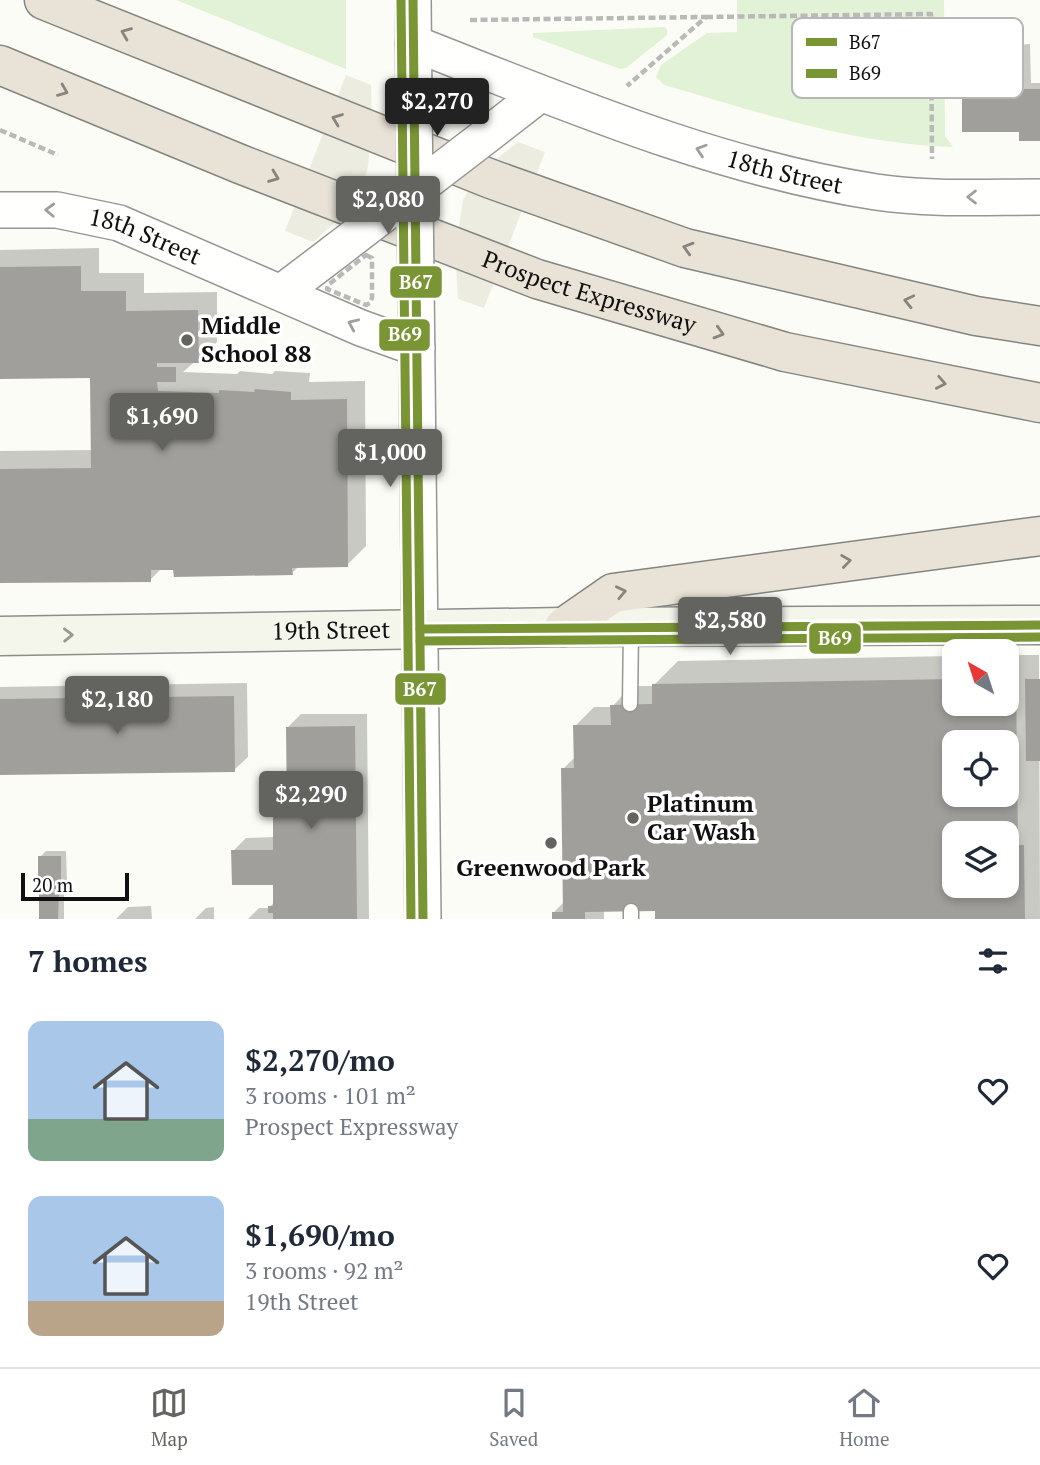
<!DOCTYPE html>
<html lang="en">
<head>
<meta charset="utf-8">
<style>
  :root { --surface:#fff; --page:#f2f2f3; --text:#1f2937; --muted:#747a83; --line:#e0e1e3; --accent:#636360 }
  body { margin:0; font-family:"PT Serif",serif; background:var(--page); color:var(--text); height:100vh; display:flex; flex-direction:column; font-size:26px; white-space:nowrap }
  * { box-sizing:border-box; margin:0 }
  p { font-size:23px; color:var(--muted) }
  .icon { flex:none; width:38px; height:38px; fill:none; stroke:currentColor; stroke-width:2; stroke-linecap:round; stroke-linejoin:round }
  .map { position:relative; height:919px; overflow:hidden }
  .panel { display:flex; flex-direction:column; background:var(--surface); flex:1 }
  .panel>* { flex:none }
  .needle { width:46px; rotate:321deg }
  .fabs { position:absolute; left:942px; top:639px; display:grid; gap:14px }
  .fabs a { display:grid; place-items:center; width:77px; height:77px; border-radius:14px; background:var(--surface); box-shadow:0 4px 10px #0003; font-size:35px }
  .scale { position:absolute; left:21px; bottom:18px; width:108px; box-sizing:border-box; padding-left:7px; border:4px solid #101010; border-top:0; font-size:19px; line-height:24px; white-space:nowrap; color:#101010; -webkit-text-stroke:5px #fff; paint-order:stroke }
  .price { position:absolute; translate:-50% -60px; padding:0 16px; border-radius:7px; background:var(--accent); color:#fff; font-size:23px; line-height:46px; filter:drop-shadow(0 2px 4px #0008) }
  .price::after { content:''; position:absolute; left:50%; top:42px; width:21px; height:16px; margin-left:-10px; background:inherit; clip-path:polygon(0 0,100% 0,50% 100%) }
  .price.current { background:#222; color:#fff }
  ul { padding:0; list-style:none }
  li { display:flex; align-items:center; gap:21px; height:175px; padding:0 28px }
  li span { display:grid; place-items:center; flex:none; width:196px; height:140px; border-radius:14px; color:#555 }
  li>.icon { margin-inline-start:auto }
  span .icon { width:84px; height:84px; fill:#fffc; stroke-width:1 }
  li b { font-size:30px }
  h2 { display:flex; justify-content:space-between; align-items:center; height:84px; padding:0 28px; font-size:30px }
  .menu { display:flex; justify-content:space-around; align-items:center; height:98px; border-top:2px solid var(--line); background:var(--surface); font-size:19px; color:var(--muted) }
  .menu a { display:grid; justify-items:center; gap:4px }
  .menu .current { color:var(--accent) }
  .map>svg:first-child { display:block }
  .green { fill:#e2f2d6 }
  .plaza { fill:#ecece1 }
  .shadow { fill:#0003; fill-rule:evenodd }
  .building { fill:#a09f9b; fill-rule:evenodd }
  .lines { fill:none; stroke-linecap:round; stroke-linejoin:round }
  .service-casing { stroke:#969694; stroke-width:17 }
  .tertiary-casing { stroke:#969694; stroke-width:38 }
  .secondary-casing { stroke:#8d8d8a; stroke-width:41 }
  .motorway-casing { stroke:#848481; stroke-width:41 }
  .path { stroke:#b9b9b8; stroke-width:4.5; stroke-dasharray:7 3.5; stroke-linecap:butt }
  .service { stroke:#fffffe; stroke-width:14 }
  .tertiary { stroke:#fffffe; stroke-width:35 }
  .secondary { stroke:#f4f5eb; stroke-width:38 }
  .motorway { stroke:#e9e3d7; stroke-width:38 }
  .tertiary-bridge-casing { stroke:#969694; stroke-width:38; stroke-linecap:butt }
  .tertiary-bridge { stroke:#fffffe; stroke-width:35 }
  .bus-1-casing { stroke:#fff; stroke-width:14 }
  .bus-2-casing { stroke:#fff; stroke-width:14 }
  .bus-1 { stroke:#799534; stroke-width:9 }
  .bus-2 { stroke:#799534; stroke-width:9 }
  .oneway { stroke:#87847d }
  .oneway2 { stroke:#9f9f9f }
  .oneway3 { stroke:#999993 }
  .poi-dot { fill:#636360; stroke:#fff; stroke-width:2.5 }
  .labels { text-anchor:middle; stroke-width:7; stroke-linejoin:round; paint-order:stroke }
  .street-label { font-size:24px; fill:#101010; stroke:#fff }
  .poi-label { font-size:24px; font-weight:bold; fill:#101010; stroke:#fff; text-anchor:start }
  .key { fill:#fff; stroke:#b7b7b7; stroke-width:2 }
  .key-label { font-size:19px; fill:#101010 }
  .line-badge { stroke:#fff; stroke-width:2.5 }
  .badge-label { font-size:19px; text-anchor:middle; font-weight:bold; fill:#fff }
</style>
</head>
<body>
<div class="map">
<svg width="1040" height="919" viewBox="0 0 1040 919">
  <rect width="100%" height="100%" fill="#fcfcf6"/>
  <!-- green -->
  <g class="green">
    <polygon points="176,0 346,0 346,69"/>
    <path d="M737 0H944L945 136 953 147C852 144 761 113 664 85L656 77 661 65 707 33 737 32Z"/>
    <polygon points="664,27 667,29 667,35 626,68 620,69 533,37 533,33"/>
  </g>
  <!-- plaza -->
  <g class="plaza">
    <polygon points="346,75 371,85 372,129 368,166 358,202 313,242 285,231"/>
    <polygon points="518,142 545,152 484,308 458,299 455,250 463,200 474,180 491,163"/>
  </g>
  <!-- shadow -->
  <g class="shadow">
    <polygon points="1030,44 1031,83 1040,83 1040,139 1020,130 964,77 967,74 966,60 980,47 1003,46 1004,63 1007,63 1007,58 1020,45"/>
    <polygon points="99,248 99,273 144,273 144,293 217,292 217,342 183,372 237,374 240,371 272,374 275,371 310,373 309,382 365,381 366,546 347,565 299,566 292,573 162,568 150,580 0,582 0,451 93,450 92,376 0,377 0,250"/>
    <path d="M1006 655H1039L1040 919H657V909L604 910V919H553V913L565 901 563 769 575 757V726L594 707H612L631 686H653L678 661 954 656V704H1006ZM954 742H1006V794H954ZM954 833H1006V886H954Z"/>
    <polygon points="247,683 248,757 234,770 0,773 0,687"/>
    <polygon points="301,714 367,714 369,919 248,919 259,908 269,908 275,901 275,883 233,851 246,838 275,837 274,810 288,796 288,727"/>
    <polygon points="46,851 66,851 67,881 61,887 64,887 64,919 41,919 41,893 46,888 40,857"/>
    <polygon points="151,906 152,919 116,919 128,907"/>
    <polygon points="214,907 214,919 195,919 206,908"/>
  </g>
  <!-- building -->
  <g class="building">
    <polygon points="1006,57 1018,57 1018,89 1040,89 1040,141 1019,141 1019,132 962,132 962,76 965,76 965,59 991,59 991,76 1006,76"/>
    <polygon points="81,266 81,291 126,291 126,311 198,310 199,363 157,363 157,367 176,367 176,382 157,382 158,391 219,393 219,390 254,392 255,389 291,392 291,400 347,399 348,567 292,568 293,575 174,577 173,570 151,570 151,582 0,583 0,469 91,468 90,378 0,379 0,267"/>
    <path d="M1006 678H1016L1018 845H1024L1025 919H655V911L585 912V919H552V912H563L561 768H574L573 725H611L610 705 652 704V684L954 679V704H1006ZM954 742H1006V794H954ZM954 833H1006V886H954Z"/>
    <polygon points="1025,679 1040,679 1040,761 1026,761"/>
    <polygon points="234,696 235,772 0,775 0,699"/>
    <polygon points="355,726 357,919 273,919 273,913 268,913 268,906 273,906 273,885 232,885 231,850 273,850 273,809 287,809 286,727"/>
    <rect x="38" y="856" width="23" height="33"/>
    <polygon points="39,892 59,893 58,919 39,919"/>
  </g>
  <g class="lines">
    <!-- service casing -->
    <g class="service-casing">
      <g id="service">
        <polyline points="630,704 631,629"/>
        <polyline points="631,911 631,919"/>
      </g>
    </g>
    <!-- tertiary casing -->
    <g class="tertiary-casing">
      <g id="tertiary">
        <polyline points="413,0 414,102"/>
        <path id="s1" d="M413 43C564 102 715 167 876 192 930 200 986 197 1040 197"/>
        <polyline points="491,132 540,94"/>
        <path id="s2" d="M0 210H57L119 223 361 328 417 348"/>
        <polyline points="416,282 423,919"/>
        <polyline points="282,292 336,251"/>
      </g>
    </g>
    <!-- secondary casing -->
    <g class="secondary-casing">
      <g id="secondary">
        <path id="s3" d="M0 636 564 627 1040 625"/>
      </g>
    </g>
    <!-- motorway casing -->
    <g class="motorway-casing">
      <g id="motorway">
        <polyline points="44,0 491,179 685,248 976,316 1040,326"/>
        <path id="s4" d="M0 65 240 164 537 279 785 352 1040 403"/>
        <polyline points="564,627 613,593 1040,536"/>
      </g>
    </g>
    <!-- path -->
    <g class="path">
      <polyline points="706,17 931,14 932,159"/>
      <polyline points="470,20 706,17 627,86"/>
      <polyline points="0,130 58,155"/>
      <polygon points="366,255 372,258 372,298 370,303 366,305 361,303 327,289 328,285"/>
    </g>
    <!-- service -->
    <use href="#service" class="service"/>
    <!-- tertiary -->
    <use href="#tertiary" class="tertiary"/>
    <!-- secondary -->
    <use href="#secondary" class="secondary"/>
    <!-- motorway -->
    <use href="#motorway" class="motorway"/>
    <!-- tertiary-bridge casing -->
    <g class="tertiary-bridge-casing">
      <g id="tertiary-bridge">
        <polyline points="414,102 416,282"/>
        <polyline points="336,251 491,132"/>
      </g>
    </g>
    <!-- tertiary-bridge -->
    <use href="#tertiary-bridge" class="tertiary-bridge"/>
    <!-- bus-1 casing -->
    <g class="bus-1-casing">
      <g id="bus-1">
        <polyline points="413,0 423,919"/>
        <polyline points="420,629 1040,625"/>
      </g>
    </g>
    <!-- bus-2 casing -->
    <g class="bus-2-casing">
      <g id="bus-2">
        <polyline points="401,0 411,919"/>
        <polyline points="420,641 1040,637"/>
      </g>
    </g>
    <!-- bus-1 -->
    <use href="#bus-1" class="bus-1"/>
    <!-- bus-2 -->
    <use href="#bus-2" class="bus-2"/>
  </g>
  <!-- one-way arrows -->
  <defs><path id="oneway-chevron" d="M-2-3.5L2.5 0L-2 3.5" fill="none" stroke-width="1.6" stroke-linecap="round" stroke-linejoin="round" transform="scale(1.75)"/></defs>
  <g class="oneway">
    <use href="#oneway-chevron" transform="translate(126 33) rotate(-158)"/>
    <use href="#oneway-chevron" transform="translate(63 91) rotate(22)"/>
    <use href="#oneway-chevron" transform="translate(337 119) rotate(-159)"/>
    <use href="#oneway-chevron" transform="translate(274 177) rotate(21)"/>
    <use href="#oneway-chevron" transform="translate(688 248) rotate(-164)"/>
    <use href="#oneway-chevron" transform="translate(909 301) rotate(-167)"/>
    <use href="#oneway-chevron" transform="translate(719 333) rotate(16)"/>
    <use href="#oneway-chevron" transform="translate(941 383) rotate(11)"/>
    <use href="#oneway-chevron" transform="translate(846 561) rotate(-8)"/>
    <use href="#oneway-chevron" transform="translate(621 592) rotate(-12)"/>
  </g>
  <g class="oneway2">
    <use href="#oneway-chevron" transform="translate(701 150) rotate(-162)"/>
    <use href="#oneway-chevron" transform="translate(972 197) rotate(180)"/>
    <use href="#oneway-chevron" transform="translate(50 210) rotate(-178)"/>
    <use href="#oneway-chevron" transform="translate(353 324) rotate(-156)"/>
  </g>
  <use class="oneway3" href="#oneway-chevron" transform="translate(68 635) rotate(-1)"/>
  <!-- markers -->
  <g class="poi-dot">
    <circle cx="187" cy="340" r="7"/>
    <circle cx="633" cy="818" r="7"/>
    <circle cx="551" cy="843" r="7"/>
  </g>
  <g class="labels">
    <!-- street labels -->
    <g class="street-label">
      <text dy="8" stroke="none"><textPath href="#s1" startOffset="394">18th Street</textPath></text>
      <text dy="8" stroke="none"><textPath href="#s2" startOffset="149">18th Street</textPath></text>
      <text dy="8" stroke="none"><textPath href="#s4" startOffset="632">Prospect Expressway</textPath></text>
      <text dy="8" stroke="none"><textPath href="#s3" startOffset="331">19th Street</textPath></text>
    </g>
    <!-- poi labels -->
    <g class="poi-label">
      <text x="201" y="334">Middle<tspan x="201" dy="28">School 88</tspan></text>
      <text x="647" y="812">Platinum<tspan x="647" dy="28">Car Wash</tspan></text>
      <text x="551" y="876" text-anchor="middle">Greenwood Park</text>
    </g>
  </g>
  <!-- legend -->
  <rect x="792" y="18" width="231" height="80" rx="10" class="key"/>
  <rect x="806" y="38" width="31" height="8" fill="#799534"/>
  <rect x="806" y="69" width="31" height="9" fill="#799534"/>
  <g class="key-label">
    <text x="849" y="49">B67</text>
    <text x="849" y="80">B69</text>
  </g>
  <g class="line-badge">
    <rect x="389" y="265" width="54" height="34" rx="7" fill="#799534"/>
    <rect x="378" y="318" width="53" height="34" rx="7" fill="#799534"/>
    <rect x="808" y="622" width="54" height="33" rx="7" fill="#799534"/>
    <rect x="394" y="672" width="53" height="34" rx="7" fill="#799534"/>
  </g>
  <g class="badge-label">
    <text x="416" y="289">B67</text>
    <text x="405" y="341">B69</text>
    <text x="835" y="645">B69</text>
    <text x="420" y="696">B67</text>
  </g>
</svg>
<div class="fabs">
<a><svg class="needle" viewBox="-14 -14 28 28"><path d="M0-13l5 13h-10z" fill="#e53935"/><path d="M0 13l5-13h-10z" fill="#747a83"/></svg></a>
<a><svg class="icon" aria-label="locate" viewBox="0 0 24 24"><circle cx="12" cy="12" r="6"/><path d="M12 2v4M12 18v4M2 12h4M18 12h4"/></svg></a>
<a><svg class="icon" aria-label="layers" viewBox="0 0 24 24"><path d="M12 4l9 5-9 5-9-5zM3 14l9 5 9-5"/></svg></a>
</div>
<div class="scale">20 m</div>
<b class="price current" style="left:437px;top:138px">$2,270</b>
<b class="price" style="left:388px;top:236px">$2,080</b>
<b class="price" style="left:162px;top:453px">$1,690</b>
<b class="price" style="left:390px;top:489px">$1,000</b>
<b class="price" style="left:730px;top:657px">$2,580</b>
<b class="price" style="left:117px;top:736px">$2,180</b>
<b class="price" style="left:311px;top:831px">$2,290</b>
</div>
<section class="panel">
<h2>7 homes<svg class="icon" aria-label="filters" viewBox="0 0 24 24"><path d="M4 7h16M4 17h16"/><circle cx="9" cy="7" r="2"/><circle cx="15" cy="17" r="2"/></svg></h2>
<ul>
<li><span style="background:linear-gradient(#a9c7e8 70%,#7fa58c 0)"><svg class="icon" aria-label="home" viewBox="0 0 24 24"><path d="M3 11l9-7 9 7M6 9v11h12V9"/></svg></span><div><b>$2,270/mo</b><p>3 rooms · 101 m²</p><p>Prospect Expressway</p></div><svg class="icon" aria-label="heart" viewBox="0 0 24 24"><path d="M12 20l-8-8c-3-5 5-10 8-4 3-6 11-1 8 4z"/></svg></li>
<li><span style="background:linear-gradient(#a9c7e8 75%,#b9a48a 0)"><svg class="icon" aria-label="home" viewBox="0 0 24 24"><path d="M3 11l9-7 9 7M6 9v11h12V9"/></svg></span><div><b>$1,690/mo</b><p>3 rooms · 92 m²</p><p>19th Street</p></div><svg class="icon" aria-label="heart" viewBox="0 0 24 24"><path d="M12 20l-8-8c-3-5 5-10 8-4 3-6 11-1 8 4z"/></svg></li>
</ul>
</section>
<nav class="menu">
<a class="current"><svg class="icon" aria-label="map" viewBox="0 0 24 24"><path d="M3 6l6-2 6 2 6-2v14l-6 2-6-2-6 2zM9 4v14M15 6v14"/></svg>Map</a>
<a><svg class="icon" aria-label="saved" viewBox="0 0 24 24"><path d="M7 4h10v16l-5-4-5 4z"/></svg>Saved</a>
<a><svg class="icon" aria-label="home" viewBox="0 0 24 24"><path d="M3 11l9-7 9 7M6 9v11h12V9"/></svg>Home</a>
</nav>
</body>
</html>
